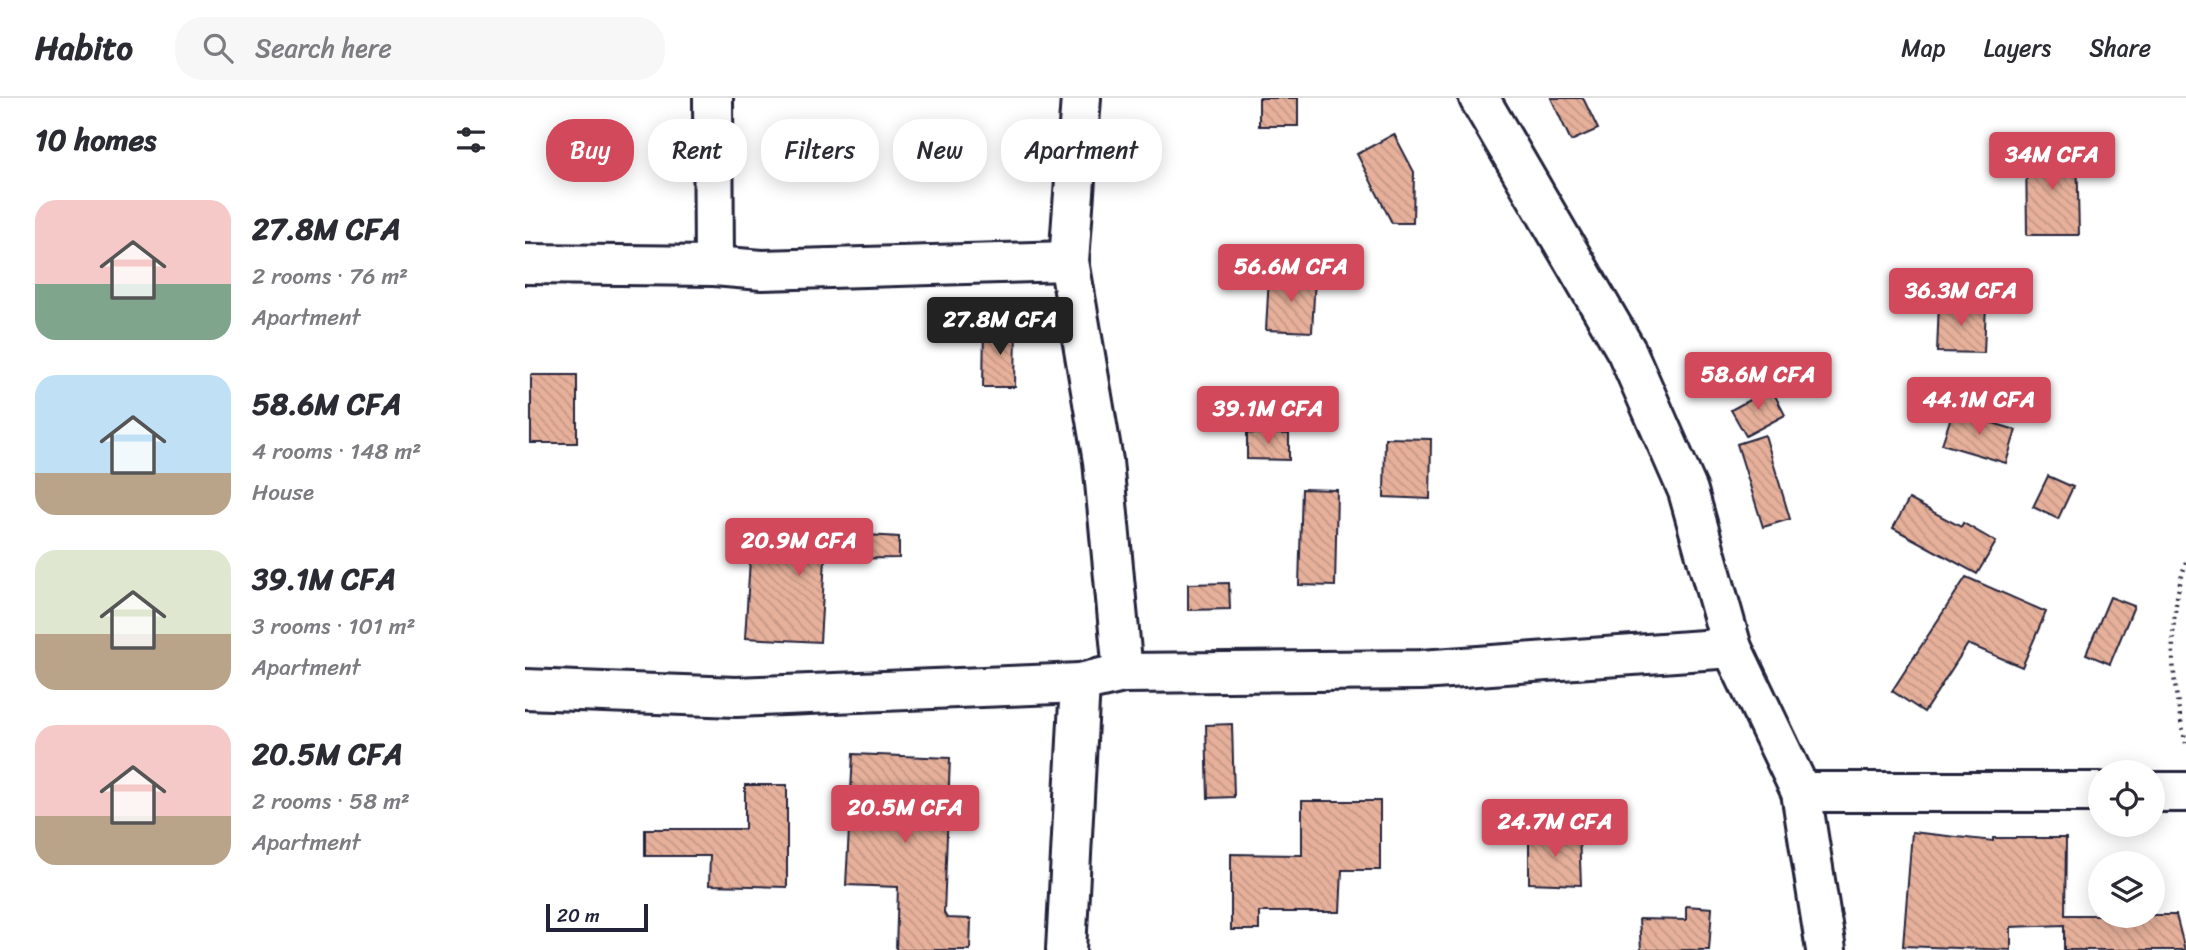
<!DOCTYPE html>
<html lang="en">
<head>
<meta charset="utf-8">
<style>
  :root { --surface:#fff; --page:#f7f7f7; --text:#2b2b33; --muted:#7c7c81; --line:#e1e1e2; --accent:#d1495b }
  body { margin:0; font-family:Sriracha,sans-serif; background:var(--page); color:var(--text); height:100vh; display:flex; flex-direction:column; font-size:26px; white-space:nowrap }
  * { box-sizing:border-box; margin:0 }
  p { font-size:23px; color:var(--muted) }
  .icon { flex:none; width:38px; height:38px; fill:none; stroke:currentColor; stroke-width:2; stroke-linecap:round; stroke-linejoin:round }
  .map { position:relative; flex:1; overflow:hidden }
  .side { display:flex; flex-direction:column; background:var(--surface); width:525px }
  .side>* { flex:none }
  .banner { position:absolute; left:21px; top:21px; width:665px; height:63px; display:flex; gap:14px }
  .buttons { position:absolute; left:1563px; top:662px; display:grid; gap:14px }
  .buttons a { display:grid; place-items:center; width:77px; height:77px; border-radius:50%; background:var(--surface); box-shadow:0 4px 18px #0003; font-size:35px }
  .scale { position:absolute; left:21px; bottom:18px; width:102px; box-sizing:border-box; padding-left:7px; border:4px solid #22223b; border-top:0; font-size:19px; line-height:24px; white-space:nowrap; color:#22223b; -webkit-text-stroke:5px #fff; paint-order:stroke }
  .price { position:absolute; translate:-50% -60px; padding:0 16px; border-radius:7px; background:var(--accent); color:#fff; font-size:23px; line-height:46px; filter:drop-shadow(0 2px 4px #0008) }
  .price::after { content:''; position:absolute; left:50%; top:42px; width:21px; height:16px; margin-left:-10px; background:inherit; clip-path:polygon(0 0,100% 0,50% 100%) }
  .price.on { background:#222; color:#fff }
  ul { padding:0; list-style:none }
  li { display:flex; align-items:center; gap:21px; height:175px; padding:0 35px }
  li span { display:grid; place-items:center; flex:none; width:196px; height:140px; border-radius:21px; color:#555 }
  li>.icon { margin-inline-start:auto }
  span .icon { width:84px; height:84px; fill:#fffc; stroke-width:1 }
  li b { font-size:30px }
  h2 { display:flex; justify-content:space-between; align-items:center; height:84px; padding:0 35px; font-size:30px }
  .tag { padding:0 24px; border-radius:28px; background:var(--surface); box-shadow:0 4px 18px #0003; font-size:24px; line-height:63px }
  .tag.on { background:var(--accent); color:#fff }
  header { display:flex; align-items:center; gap:42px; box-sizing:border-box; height:98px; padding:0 35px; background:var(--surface); border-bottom:2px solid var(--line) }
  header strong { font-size:33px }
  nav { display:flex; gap:38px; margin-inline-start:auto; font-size:24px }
  .search { width:490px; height:63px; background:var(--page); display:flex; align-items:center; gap:18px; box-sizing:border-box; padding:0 24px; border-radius:28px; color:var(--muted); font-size:26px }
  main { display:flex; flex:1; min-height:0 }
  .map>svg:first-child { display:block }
  .building { fill:url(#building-back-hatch); stroke:#22223b; stroke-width:2 }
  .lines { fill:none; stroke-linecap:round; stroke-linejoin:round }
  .minor-casing { stroke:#22223b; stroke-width:44 }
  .path { stroke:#22223b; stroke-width:4.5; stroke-dasharray:2 5; stroke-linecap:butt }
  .minor { stroke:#fff; stroke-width:38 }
</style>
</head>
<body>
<header>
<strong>Habito</strong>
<div class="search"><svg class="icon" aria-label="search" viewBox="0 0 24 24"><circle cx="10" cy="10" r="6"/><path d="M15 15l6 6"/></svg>Search here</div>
<nav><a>Map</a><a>Layers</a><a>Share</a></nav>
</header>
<main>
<section class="side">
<h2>10 homes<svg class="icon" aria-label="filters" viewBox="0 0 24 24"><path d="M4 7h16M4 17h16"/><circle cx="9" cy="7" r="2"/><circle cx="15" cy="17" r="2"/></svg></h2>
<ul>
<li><span style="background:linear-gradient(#f6c9c9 60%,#7fa58c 0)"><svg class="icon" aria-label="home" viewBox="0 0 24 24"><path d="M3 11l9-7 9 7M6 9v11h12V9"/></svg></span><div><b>27.8M CFA</b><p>2 rooms · 76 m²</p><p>Apartment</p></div></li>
<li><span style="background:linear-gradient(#bfe0f5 70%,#b9a48a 0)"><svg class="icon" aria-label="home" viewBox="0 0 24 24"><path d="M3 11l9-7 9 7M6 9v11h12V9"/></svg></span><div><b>58.6M CFA</b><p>4 rooms · 148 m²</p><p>House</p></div></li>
<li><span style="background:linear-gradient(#dfe7d0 60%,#b9a48a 0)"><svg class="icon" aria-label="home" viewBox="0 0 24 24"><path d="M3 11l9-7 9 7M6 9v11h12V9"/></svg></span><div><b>39.1M CFA</b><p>3 rooms · 101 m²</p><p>Apartment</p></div></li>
<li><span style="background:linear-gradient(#f6c9c9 65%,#b9a48a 0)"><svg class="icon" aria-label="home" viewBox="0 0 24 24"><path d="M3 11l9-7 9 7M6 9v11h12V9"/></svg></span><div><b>20.5M CFA</b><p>2 rooms · 58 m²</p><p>Apartment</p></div></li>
</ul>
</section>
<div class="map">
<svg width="1661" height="852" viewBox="0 0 1661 852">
  <defs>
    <pattern id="building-back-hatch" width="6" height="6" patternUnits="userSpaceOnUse" patternTransform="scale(1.75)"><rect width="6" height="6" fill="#e6b09a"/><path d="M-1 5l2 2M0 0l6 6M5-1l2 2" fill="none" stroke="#c59786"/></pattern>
  </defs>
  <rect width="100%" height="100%" fill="#fff"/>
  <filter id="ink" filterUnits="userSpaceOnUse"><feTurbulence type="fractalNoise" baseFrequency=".0143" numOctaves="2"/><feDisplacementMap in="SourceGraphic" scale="14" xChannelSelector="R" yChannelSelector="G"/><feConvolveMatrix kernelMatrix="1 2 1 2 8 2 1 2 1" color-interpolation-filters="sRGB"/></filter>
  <g filter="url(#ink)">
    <!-- building -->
    <g class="building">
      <rect x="734" y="0" width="39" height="28"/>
      <polygon points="1026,0 1058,0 1073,31 1046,43"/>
      <polygon points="869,36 889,74 888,125 867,125 832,56"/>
      <polygon points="1501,50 1552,50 1554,137 1502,137"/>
      <polygon points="744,178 790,180 787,234 741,232"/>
      <polygon points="1414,204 1461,206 1459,255 1412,254"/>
      <polygon points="459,229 491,229 490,289 458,289"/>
      <rect x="6" y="277" width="46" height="68"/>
      <polygon points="1246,290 1260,317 1221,338 1206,312"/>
      <polygon points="1428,313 1491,332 1481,365 1417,346"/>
      <polygon points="722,335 764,336 764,362 722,361"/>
      <polygon points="1240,337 1265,421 1238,429 1212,346"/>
      <polygon points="860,340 906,341 905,401 859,399"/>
      <polygon points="1523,378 1548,389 1533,421 1508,409"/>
      <polygon points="777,391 812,392 810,488 774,487"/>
      <polygon points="1384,401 1436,429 1438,425 1471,444 1452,476 1368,430"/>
      <polygon points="227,430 374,439 374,460 300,461 295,544 220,540"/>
      <polygon points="1441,479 1521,514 1497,569 1443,546 1399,614 1367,593"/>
      <polygon points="704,485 705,511 663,512 663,486"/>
      <polygon points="1585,499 1609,508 1585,566 1561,556"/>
      <polygon points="707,626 709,699 683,700 681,627"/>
      <polygon points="328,656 425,660 419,815 422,820 446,821 445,852 371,852 373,789 321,787"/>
      <polygon points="220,687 262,687 262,789 184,787 185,758 120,758 120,731 220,731"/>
      <polygon points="777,703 855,703 855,772 817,772 815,814 734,814 734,832 706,832 706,756 777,757"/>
      <polygon points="1387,734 1468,743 1468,740 1541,740 1540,817 1651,817 1660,852 1539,852 1539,827 1486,829 1486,852 1378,848"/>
      <polygon points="1054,736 1056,787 1004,785 1004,737"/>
      <polygon points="1161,808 1187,810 1184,852 1116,852 1114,821 1161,822"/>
    </g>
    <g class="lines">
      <!-- minor casing -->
      <g class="minor-casing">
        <g id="minor">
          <polyline points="188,0 189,168"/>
          <polyline points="556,0 544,163 578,363 598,575"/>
          <polyline points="954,0 1102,254 1163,393 1207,550 1276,694 1301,852"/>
          <polyline points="0,166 189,168 237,172 544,163"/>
          <polyline points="0,591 211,599 555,585 598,575 896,572 1207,550"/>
          <polyline points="1276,694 1575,694"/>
          <polyline points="1628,694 1661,694"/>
          <polyline points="541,852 555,585"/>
        </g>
      </g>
      <!-- path -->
      <path class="path" d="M1661 464C1641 525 1646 585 1661 645"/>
      <!-- minor -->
      <use href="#minor" class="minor"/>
    </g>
  </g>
</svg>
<div class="buttons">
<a><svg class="icon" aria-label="locate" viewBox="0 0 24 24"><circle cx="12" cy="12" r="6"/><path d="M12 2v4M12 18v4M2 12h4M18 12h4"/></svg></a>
<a><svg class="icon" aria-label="layers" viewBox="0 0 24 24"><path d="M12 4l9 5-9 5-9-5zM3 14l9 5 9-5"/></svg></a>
</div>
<div class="scale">20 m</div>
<b class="price" style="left:1527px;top:94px">34M CFA</b>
<b class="price" style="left:766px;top:206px">56.6M CFA</b>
<b class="price" style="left:1436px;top:230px">36.3M CFA</b>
<b class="price on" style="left:475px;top:259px">27.8M CFA</b>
<b class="price" style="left:1233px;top:314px">58.6M CFA</b>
<b class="price" style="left:1454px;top:339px">44.1M CFA</b>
<b class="price" style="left:743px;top:348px">39.1M CFA</b>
<b class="price" style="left:274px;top:480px">20.9M CFA</b>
<b class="price" style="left:380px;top:747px">20.5M CFA</b>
<b class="price" style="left:1030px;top:761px">24.7M CFA</b>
<div class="banner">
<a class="tag on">Buy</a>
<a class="tag">Rent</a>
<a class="tag">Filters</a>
<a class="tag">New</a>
<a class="tag">Apartment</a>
</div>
</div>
</main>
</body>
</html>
